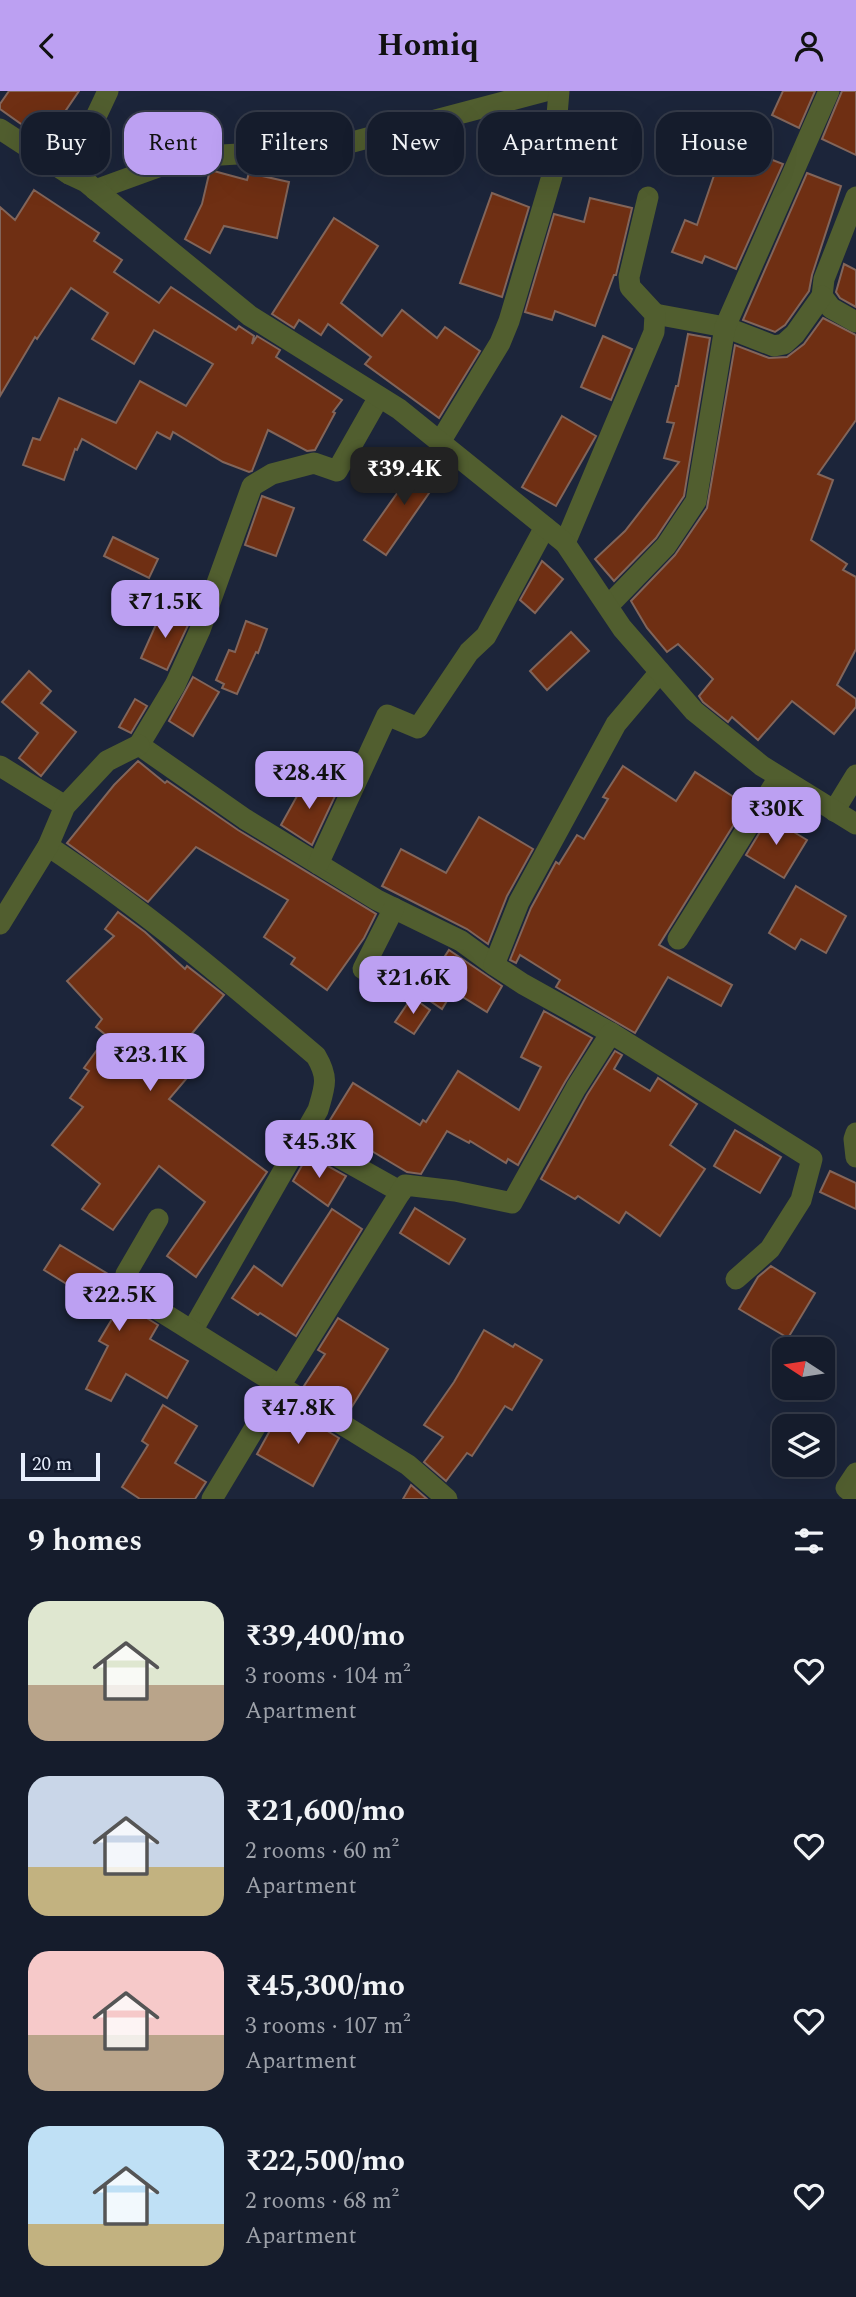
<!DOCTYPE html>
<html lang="en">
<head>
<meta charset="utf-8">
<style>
  :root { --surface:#151c2c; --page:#1e2534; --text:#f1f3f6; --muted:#9da1a9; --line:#343a48; --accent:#bca0f2 }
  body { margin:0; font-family:Spectral,serif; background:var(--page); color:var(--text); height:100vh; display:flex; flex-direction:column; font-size:26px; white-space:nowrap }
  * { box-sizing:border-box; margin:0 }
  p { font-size:23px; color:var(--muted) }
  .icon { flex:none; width:38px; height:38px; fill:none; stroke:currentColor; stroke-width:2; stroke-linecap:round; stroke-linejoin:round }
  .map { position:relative; height:1408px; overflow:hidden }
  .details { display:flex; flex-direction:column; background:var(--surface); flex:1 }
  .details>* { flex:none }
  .hud { position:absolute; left:21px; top:21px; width:816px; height:63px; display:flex; gap:14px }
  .needle { width:46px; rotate:282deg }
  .buttons { position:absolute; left:772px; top:1246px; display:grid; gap:14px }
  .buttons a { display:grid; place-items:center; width:63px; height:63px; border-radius:14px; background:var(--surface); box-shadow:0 7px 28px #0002,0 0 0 2px var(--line); font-size:35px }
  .scale { position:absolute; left:21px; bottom:18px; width:79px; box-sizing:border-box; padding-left:7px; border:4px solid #e7eefc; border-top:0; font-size:19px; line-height:24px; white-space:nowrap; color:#e7eefc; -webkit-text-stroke:5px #131b2f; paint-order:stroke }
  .price { position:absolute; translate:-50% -60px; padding:0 16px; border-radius:14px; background:var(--accent); color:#111; font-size:23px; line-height:46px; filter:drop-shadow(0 2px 4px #0008) }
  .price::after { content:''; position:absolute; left:50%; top:42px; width:21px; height:16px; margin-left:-10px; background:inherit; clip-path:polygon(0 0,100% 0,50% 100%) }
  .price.on { background:#222; color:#fff }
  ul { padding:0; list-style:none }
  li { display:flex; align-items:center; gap:21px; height:175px; padding:0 28px }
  li span { display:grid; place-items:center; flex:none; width:196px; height:140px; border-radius:21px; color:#555 }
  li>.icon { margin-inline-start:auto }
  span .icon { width:84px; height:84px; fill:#fffc; stroke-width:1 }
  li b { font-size:30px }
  h2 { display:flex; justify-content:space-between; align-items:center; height:84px; padding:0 28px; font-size:30px }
  .tag { padding:0 24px; border-radius:21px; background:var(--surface); box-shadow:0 7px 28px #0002,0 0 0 2px var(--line); font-size:24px; line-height:63px }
  .tag.on { background:var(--accent); color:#111 }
  header { display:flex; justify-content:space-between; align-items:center; height:91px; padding:0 28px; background:var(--accent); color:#111; font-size:32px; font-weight:700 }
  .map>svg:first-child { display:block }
  .building { fill:#6f2f13; stroke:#82655a; stroke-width:2 }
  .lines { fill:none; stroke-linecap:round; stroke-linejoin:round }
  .minor { stroke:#515e2f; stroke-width:21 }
  .tertiary { stroke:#515e2f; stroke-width:21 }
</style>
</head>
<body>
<header><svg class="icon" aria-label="back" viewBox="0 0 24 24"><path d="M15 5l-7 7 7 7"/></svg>Homiq<svg class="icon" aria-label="person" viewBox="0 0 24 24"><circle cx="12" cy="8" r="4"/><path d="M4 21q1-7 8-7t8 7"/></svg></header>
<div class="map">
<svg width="856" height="1408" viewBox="0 0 856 1408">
  <rect width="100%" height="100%" fill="#1c253a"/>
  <!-- building -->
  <g class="building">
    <polygon points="9,0 79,0 45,50 0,18 0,13"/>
    <polygon points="783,0 815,0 799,37 772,24"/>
    <polygon points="842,0 856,0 856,64 822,48"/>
    <polygon points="725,25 765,38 757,63 783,73 736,178 705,165 702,172 672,161 685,129 697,134 720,67 712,65"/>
    <polygon points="210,79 247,89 249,82 289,91 277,147 224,135 210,162 185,148 202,113"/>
    <polygon points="807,82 841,95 812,184 809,200 785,234 775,241 743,229"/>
    <polygon points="34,99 99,142 94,150 122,169 114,181 159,212 171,196 236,239 239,235 254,245 252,253 257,245 280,259 276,266 342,309 333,321 335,322 315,359 307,360 268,339 252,380 249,381 223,371 173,341 170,348 157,341 136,378 82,348 77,359 75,358 64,389 23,374 33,347 40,349 59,307 116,332 140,290 186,315 213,273 154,239 134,273 92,248 108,222 71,197 37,248 35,246 0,305 0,116 15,129"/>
    <polygon points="492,102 529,116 502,206 460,192"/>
    <polygon points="590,107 632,117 616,184 614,184 595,235 555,220 552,229 525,221 554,123 584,131"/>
    <polygon points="334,127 378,155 341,212 382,245 402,219 437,247 445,236 480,260 439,327 365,273 371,266 328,233 321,244 299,229 294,237 272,223"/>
    <polygon points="844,173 856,179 856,216 840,207 836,201"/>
    <polygon points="823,227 856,244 856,329 818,383 833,389 811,449 847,473 843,479 856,486 856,558 837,594 856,608 856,616 834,643 792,610 758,649 732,626 728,631 703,611 699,605 713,588 678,553 667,561 647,537 631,510 675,464 707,417 735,254 769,267 787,266 804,253"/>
    <polygon points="688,243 710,247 684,405 656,447 614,490 595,468 625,440 679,371 664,367 674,332 667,331 676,295 678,295"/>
    <polygon points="603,245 632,258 611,309 581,296"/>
    <polygon points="562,325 596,345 556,415 522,396"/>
    <polygon points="422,367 443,382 386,464 364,449"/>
    <polygon points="262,405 294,417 276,465 245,454"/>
    <polygon points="113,446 158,468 149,487 104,465"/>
    <polygon points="542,470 563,488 535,522 520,509"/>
    <polygon points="162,520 189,532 167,579 141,567"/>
    <polygon points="246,530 267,538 258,562 256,561 237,603 222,597 224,593 216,589 229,559 235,561"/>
    <polygon points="571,541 589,560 547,599 530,580"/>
    <polygon points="29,580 51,600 41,612 76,641 41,685 19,667 38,642 2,611"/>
    <polygon points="193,586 219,601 193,645 169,630"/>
    <polygon points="135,608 147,615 131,642 119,636"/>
    <polygon points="138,670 165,692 167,690 238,739 376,823 364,847 327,899 291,873 295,867 264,846 288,809 196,756 148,811 67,752 114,694"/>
    <polygon points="623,675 676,710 695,681 746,714 659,854 732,894 721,915 668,886 635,942 556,896 560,889 520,864 516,872 510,869 531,817 556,771 559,773 577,744 584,748 608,708 603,706"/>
    <polygon points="307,687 336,703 312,754 281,734"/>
    <polygon points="479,726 533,758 507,805 488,853 467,838 382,795 401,758 446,782"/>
    <polygon points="769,726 807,749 784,787 746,764"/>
    <polygon points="796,795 846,825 826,862 801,848 795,858 769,842"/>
    <polygon points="118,821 145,841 185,878 187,875 224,904 184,952 203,968 169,1008 267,1081 196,1186 167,1165 205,1111 159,1075 113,1139 82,1118 100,1093 52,1054 83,1016 70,1007 89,980 84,977 107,945 96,936 102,928 67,890 114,845 105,838"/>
    <polygon points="449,859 502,895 487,921 453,900 442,918 420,903"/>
    <polygon points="412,906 430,919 414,943 395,931"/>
    <polygon points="544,920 592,947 565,991 518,1074 508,1068 506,1072 470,1050 469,1052 447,1040 421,1083 407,1081 365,1056 360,1063 322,1042 353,992 420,1034 423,1029 426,1031 458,980 519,1019 541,976 521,966"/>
    <polygon points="615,960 622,964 614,978 650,1000 658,987 697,1013 670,1054 705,1078 660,1145 626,1121 619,1132 578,1105 575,1108 541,1088 587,1004"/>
    <polygon points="735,1039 781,1066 760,1102 714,1075"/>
    <polygon points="308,1064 346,1085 328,1115 293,1090"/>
    <polygon points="830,1080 856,1092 856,1118 820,1101"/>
    <polygon points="415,1117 465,1148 449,1173 400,1142"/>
    <polygon points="332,1118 362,1138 296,1245 260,1222 258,1224 232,1207 254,1175 282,1195"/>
    <polygon points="60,1154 113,1186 110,1196 116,1200 129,1216 158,1234 150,1248 188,1270 167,1307 126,1283 111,1310 86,1298 108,1255 99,1250 115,1223 44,1179"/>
    <polygon points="771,1175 815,1202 788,1247 739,1218 758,1186"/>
    <polygon points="338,1227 388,1258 348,1322 304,1295 325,1263 318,1259"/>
    <polygon points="484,1239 513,1256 515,1253 542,1269 512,1319 505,1315 472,1365 467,1362 446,1390 424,1371 443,1346 424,1334 454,1291"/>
    <polygon points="163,1314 197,1335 175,1372 206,1391 195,1408 140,1408 122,1396 148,1354 142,1350"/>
    <polygon points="284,1314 339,1347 313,1395 257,1363"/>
    <polygon points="411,1394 427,1408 403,1408"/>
  </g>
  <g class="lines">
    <!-- minor -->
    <g class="minor">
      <polyline points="69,83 108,0"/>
      <polyline points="95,99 186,66 326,58 545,0"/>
      <polyline points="856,106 824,188 822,205 831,217 856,231"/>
      <polyline points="655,223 725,236 774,255 784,253 795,243 822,205"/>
      <polyline points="379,306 337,380 314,372 272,383 252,395 200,539 175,594 139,654 245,728 377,809 461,850 494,874"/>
      <polyline points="440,351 500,252 509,230 552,85 559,0"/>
      <polyline points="565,452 654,241 655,223 630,196 629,186 648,106"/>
      <polyline points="609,514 666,455 696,410 725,236 829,0"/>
      <polyline points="0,675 65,715"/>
      <polyline points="834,720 856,684"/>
      <path d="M48 755C143 818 229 891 316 965 329 987 325 995 318 1019L192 1240"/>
      <polyline points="318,773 387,624 418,637 469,561 486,545 545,436"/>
      <polyline points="0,833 48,755 65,715 107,670 139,654"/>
      <polyline points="678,848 779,686"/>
      <polyline points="363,878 394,817"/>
      <polyline points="611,942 523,893 494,874 519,811 616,633 660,581"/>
      <polyline points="856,1042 854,1048 856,1066"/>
      <polyline points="303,1046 401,1101"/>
      <polyline points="158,1128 126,1183 127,1194 136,1205 280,1295 212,1408"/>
      <polyline points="856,1382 846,1397 856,1405"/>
      <polyline points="447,1408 408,1374 280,1295 405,1094 455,1100 512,1112 576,997 611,942 812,1068 801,1109 770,1158 736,1188"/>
    </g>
    <!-- tertiary -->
    <polyline class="tertiary" points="0,38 69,83 86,91 250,225 399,318 565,452 622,537 694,620 762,675 856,733"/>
  </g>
</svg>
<div class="buttons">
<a><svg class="needle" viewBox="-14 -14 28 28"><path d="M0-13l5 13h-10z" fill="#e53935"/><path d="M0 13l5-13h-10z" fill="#9da1a9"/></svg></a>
<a><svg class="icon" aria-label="layers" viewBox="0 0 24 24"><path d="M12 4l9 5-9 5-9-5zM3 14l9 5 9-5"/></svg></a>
</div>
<div class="scale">20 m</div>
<b class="price on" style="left:404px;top:416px">₹39.4K</b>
<b class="price" style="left:165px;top:549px">₹71.5K</b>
<b class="price" style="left:309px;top:720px">₹28.4K</b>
<b class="price" style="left:776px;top:756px">₹30K</b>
<b class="price" style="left:413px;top:925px">₹21.6K</b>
<b class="price" style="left:150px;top:1002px">₹23.1K</b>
<b class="price" style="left:319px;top:1089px">₹45.3K</b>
<b class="price" style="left:119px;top:1242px">₹22.5K</b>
<b class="price" style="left:298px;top:1355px">₹47.8K</b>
<div class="hud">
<a class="tag">Buy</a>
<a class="tag on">Rent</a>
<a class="tag">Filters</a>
<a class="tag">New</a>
<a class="tag">Apartment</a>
<a class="tag">House</a>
</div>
</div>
<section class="details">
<h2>9 homes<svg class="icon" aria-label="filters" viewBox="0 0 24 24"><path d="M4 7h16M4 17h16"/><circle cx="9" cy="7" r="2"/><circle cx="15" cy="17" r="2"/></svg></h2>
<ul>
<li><span style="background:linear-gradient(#dfe7d0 60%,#b9a48a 0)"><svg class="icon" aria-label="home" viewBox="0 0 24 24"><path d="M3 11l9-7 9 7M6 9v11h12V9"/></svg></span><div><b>₹39,400/mo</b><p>3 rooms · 104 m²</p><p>Apartment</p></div><svg class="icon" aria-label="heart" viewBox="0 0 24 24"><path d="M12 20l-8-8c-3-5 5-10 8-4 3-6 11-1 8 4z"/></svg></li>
<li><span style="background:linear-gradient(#c9d6e8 65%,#c2b280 0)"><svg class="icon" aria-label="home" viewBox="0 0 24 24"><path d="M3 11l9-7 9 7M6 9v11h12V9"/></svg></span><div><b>₹21,600/mo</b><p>2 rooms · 60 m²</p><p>Apartment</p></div><svg class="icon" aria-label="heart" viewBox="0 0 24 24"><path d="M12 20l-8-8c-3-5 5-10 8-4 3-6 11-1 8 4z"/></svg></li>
<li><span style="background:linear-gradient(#f6c9c9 60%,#b9a48a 0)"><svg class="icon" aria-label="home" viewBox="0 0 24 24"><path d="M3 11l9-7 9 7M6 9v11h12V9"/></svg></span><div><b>₹45,300/mo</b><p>3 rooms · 107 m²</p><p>Apartment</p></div><svg class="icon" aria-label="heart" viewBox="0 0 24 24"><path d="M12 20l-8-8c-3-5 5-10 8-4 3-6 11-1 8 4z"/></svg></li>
<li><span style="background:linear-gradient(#bfe0f5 70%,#c2b280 0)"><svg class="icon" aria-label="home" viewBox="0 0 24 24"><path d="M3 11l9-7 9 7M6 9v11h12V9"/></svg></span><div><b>₹22,500/mo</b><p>2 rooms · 68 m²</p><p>Apartment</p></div><svg class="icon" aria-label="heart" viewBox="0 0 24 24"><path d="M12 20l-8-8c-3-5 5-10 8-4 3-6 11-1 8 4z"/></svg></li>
</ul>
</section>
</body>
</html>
